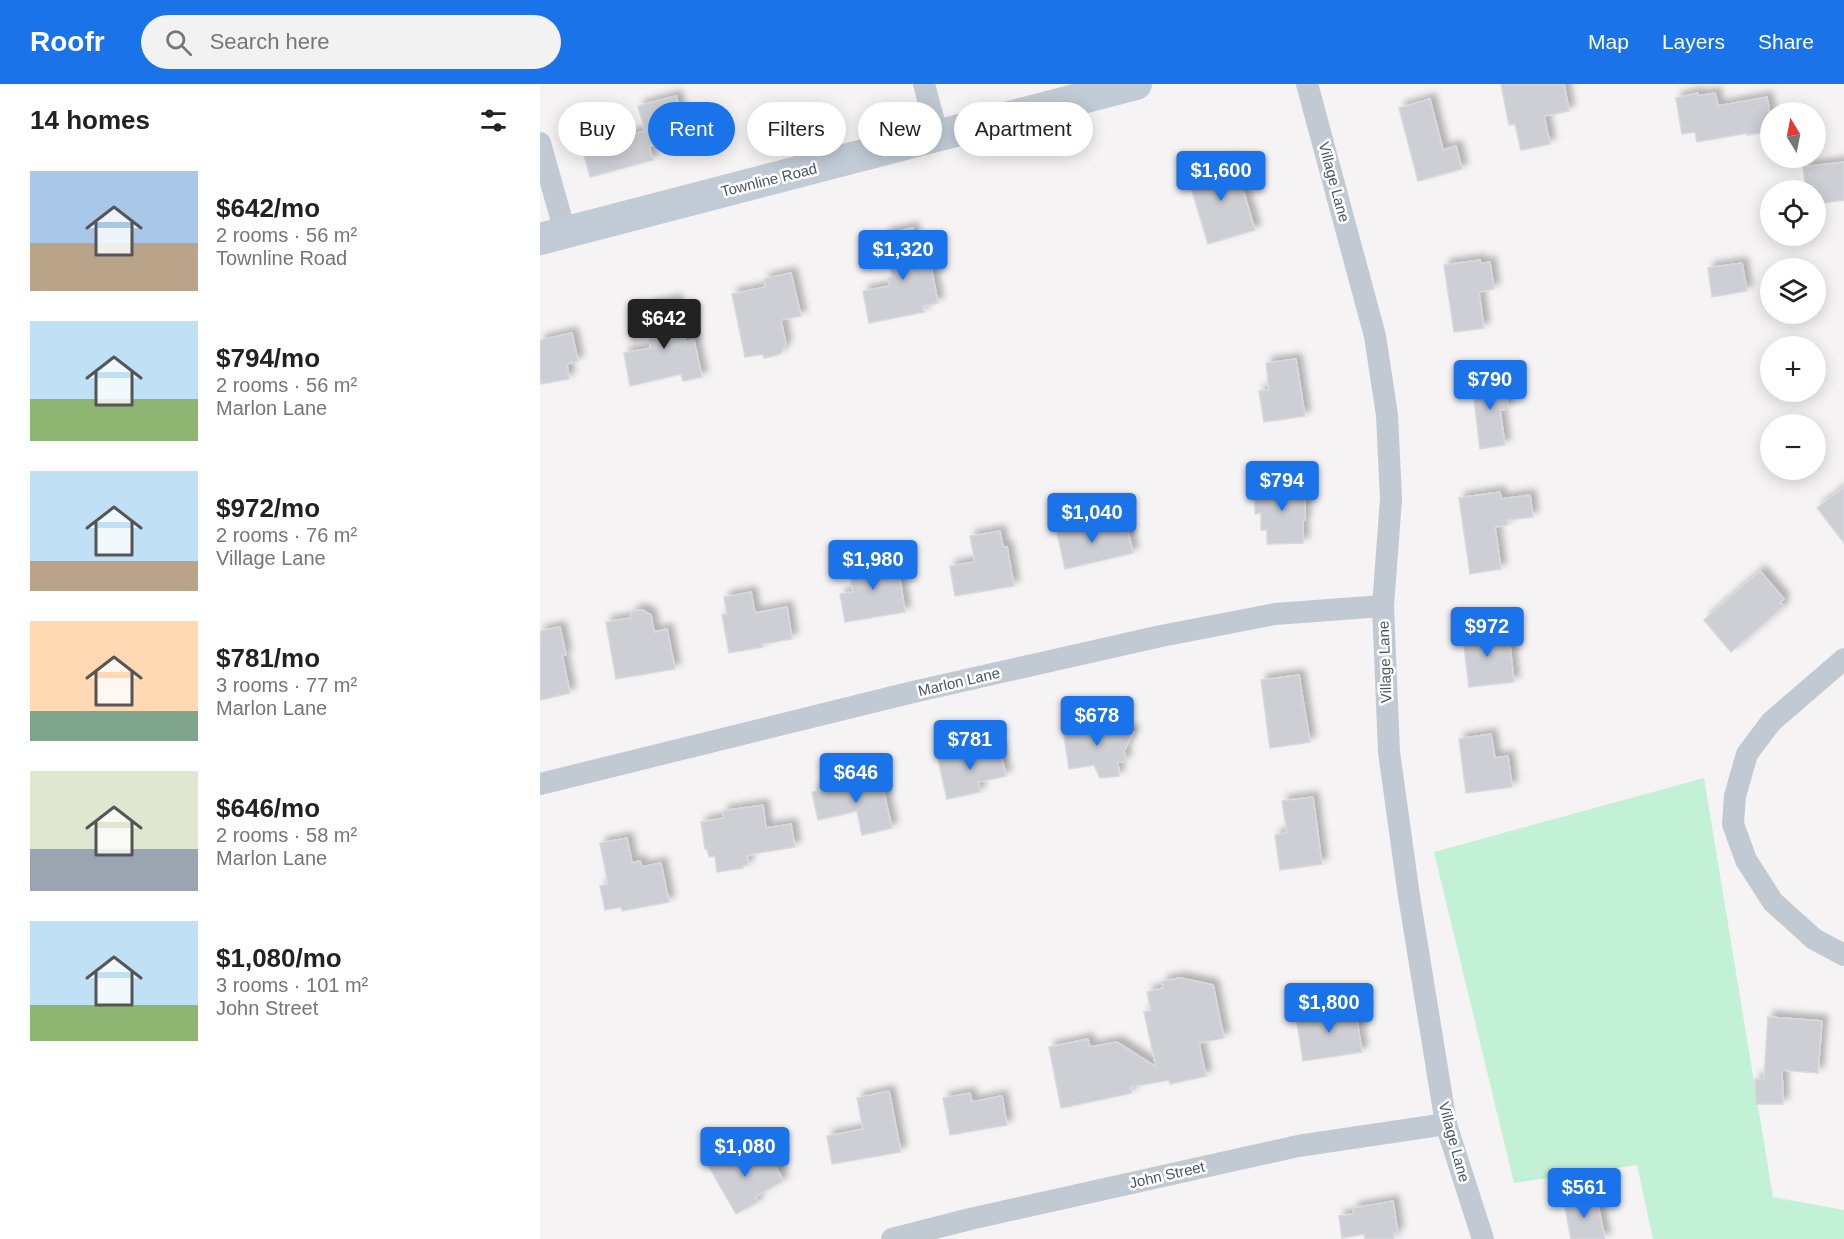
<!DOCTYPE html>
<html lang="en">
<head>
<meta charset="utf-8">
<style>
  :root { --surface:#fff; --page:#f2f2f2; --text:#222; --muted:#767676; --accent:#1a73e8 }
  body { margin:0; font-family:Arial,sans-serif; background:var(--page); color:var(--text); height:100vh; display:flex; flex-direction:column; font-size:22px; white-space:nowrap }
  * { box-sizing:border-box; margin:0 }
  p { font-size:20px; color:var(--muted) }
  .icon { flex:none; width:33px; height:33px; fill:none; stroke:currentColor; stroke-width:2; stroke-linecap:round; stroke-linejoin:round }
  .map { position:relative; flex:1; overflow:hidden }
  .drawer { display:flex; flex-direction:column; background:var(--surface); width:540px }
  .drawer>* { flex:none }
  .guide { position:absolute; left:18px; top:18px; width:570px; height:54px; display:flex; gap:12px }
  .needle { width:39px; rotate:350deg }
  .tools { position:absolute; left:1220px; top:18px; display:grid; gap:12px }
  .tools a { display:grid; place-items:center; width:66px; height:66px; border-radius:50%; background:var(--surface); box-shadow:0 3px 15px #0003; font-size:30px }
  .price { position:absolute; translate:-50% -51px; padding:0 14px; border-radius:6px; background:var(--accent); color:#fff; font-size:20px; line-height:39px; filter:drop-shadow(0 2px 3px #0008) }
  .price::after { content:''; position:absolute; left:50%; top:36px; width:18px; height:14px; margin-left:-9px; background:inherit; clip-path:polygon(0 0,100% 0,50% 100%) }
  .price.active { background:#222; color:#fff }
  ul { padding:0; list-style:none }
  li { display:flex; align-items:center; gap:18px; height:150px; padding:0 30px }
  li span { display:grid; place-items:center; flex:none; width:168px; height:120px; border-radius:0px; color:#555 }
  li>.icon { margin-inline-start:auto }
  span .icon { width:72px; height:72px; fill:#fffc; stroke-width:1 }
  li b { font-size:26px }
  h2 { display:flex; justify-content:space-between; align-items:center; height:72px; padding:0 30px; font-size:26px }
  .pill { padding:0 21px; border-radius:27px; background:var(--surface); box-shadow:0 3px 15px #0003; font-size:21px; line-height:54px }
  .pill.active { background:var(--accent); color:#fff }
  header { display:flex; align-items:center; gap:36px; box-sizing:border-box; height:84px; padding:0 30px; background:var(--accent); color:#fff }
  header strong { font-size:28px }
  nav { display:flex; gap:33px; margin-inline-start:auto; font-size:21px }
  .search { width:420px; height:54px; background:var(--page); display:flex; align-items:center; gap:15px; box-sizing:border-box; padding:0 21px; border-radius:33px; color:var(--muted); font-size:22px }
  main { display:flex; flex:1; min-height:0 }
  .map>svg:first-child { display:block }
  .green { fill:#c3f1d5 }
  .building { fill:#cdcfd5; stroke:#d7d9de; stroke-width:1.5; filter:url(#shadow) }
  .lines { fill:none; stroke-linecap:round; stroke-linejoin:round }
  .street { stroke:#c1cad2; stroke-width:22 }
  .secondary { stroke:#c1cbd6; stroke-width:32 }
  .labels { text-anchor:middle; stroke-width:5; stroke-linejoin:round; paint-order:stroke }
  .street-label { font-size:15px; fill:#4a5661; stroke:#fff }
</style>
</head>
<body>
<header>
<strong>Roofr</strong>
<div class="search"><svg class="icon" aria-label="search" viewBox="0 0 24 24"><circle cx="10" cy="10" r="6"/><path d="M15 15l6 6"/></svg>Search here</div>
<nav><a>Map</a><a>Layers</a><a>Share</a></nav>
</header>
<main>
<section class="drawer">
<h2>14 homes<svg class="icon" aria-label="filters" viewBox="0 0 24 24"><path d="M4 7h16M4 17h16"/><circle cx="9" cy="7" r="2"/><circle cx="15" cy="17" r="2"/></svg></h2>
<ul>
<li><span style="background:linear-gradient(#a9c7e8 60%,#b9a48a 0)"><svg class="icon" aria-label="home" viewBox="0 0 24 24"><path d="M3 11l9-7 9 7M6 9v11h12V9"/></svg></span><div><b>$642/mo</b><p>2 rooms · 56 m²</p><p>Townline Road</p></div></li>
<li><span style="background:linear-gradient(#bfe0f5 65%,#8fb573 0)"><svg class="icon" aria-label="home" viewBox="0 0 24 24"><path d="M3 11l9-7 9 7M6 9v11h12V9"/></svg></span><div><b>$794/mo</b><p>2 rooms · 56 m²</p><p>Marlon Lane</p></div></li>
<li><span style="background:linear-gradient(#bfe0f5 75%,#b9a48a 0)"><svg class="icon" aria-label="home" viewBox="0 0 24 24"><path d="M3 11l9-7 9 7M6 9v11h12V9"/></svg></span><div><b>$972/mo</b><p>2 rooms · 76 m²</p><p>Village Lane</p></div></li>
<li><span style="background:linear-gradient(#ffd9b3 75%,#7fa58c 0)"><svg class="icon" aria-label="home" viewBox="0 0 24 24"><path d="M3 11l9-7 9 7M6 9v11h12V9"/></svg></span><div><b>$781/mo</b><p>3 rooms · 77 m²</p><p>Marlon Lane</p></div></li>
<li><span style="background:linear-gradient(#dfe7d0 65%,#9aa5b1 0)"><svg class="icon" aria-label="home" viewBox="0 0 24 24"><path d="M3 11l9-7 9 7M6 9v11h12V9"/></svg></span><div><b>$646/mo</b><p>2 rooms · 58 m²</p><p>Marlon Lane</p></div></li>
<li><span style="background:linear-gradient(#bfe0f5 70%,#8fb573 0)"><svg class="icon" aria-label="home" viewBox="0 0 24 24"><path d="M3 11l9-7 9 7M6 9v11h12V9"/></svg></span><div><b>$1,080/mo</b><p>3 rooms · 101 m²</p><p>John Street</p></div></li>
</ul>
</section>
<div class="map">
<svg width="1304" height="1155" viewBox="0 0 1304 1155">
  <defs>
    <filter id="shadow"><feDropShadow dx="5.5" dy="-5.5" stdDeviation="3" flood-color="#0004"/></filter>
  </defs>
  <rect width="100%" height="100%" fill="#f5f3f3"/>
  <!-- green -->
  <polygon class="green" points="1164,694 1233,1113 1304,1126 1304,1155 1113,1155 1097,1081 974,1099 894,768"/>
  <!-- building -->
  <g class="building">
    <polygon points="961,0 1024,0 1029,27 1004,32 1010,60 981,66 975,40 969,41"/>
    <polygon points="1158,9 1158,12 1175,9 1178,22 1227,13 1230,30 1230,47 1207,51 1207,49 1157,58 1155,48 1142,50 1136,14"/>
    <polygon points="136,12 147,52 109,62 113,76 50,93 42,63 105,47 98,22"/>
    <polygon points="890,15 903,66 916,62 922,85 878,97 859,24"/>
    <polygon points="694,76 715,146 668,160 647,90"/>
    <polygon points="1304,78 1304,116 1275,120 1275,106 1266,106 1263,83"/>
    <polygon points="373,144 377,170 388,168 398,219 383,222 384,228 329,239 323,207 350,202 348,194 352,193 344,150"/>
    <polygon points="940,176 941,180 950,178 954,205 939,208 944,244 914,248 904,181"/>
    <polygon points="1202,179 1207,207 1172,213 1168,184"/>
    <polygon points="251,189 261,232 241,236 246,260 240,270 224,274 223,270 205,273 192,210 226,203 224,195"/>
    <polygon points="136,216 145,258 154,256 162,293 143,297 141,290 90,302 84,269 111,264 109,256 113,254 107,222"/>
    <polygon points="32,249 38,277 27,280 29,295 0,300 0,256"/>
    <polygon points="756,275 765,332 724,338 719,307 729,306 726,279"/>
    <polygon points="964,294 968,325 960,326 965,361 940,365 932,298"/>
    <polygon points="765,400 765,436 763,436 763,459 727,460 727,446 721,446 721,429 715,430 715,402"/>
    <polygon points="1304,403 1304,459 1277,424"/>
    <polygon points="960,408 961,415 990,411 993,433 967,436 968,441 955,443 961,485 930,490 919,414"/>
    <polygon points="550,436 553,447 586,440 593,469 525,485 516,444"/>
    <polygon points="460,447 463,463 467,463 474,502 415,512 410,482 435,478 430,452"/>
    <polygon points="352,474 355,490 359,489 365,528 305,538 300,510 313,508 309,480"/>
    <polygon points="1220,487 1244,515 1240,519 1244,522 1191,568 1164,536"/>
    <polygon points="211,508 215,529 247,523 252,555 222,560 223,563 189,569 182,531 187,530 184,513"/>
    <polygon points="102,526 111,531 114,548 127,545 135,585 76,595 66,538 90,534 93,527"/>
    <polygon points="20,543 26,571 22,571 30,609 0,616 0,547"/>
    <polygon points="952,543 953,554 969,552 974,598 929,603 922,546"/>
    <polygon points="759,591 770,658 730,664 721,596"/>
    <polygon points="577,635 578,643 594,648 584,667 586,677 578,678 579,692 560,694 554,681 529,685 523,645"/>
    <polygon points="951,650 955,674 968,672 972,703 926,709 919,655"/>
    <polygon points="459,663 466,692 438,698 440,708 407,715 398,675"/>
    <polygon points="340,692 352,744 322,751 317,727 278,736 272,708"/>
    <polygon points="773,713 782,780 740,786 735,751 747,749 742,717"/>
    <polygon points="223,721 226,744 251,740 255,763 212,770 212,771 207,772 208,781 202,782 203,784 177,788 175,772 169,773 167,765 165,765 161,738 184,734 183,727"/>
    <polygon points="87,754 92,779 100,777 102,783 121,779 129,818 82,827 81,823 65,826 60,802 68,800 60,759"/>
    <polygon points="640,894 673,901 684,954 659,959 666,992 630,1000 629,996 590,1003 592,1009 521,1024 509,963 548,955 550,963 577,958 616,983 604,928 611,927 607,908 623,904 622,897"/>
    <polygon points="815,924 822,968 763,977 756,933"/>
    <polygon points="1228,933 1282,937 1278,989 1242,986 1243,1020 1216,1020 1215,995 1224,995"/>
    <polygon points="349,1007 361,1068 292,1080 287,1052 323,1045 317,1014"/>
    <polygon points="430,1009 432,1018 462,1012 467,1041 410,1051 403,1014"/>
    <polygon points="227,1066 243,1097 215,1113 218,1118 196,1130 168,1081 192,1067 197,1077 207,1071 209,1075"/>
    <polygon points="1056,1111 1065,1155 1031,1155 1024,1118"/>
    <polygon points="853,1117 858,1149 853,1149 854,1155 825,1155 824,1150 802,1154 799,1132 814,1130 813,1124"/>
  </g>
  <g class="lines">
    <!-- street -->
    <g class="street">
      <polyline points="384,0 398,53"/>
      <polyline points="767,0 835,252 847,331 851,415 843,522 849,668 869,812 906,1040 943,1155"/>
      <polyline points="0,59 25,148"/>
      <polyline points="1304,575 1231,638 1207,670 1195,712 1193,740 1206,776 1233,818 1274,855 1304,871"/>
      <polyline points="0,700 373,608 621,552 735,530 843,522"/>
      <polyline points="352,1155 430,1135 758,1062 906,1040"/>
    </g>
    <!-- secondary -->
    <polyline class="secondary" points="0,155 596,0"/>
  </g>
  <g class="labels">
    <!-- street labels -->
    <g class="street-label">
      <text transform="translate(229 96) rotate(-14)" y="5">Townline Road</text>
      <text transform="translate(794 98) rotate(75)" y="5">Village Lane</text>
      <text transform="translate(845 578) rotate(-92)" y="5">Village Lane</text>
      <text transform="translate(419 598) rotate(-13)" y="5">Marlon Lane</text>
      <text transform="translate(914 1058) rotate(75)" y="5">Village Lane</text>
      <text transform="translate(627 1091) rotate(-13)" y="5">John Street</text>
    </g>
  </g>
</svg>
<div class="tools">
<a><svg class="needle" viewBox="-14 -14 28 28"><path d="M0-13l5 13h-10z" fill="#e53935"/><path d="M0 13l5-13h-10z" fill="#767676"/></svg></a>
<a><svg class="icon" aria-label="locate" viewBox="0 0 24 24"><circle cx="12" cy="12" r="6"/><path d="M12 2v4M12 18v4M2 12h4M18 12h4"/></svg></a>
<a><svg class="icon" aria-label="layers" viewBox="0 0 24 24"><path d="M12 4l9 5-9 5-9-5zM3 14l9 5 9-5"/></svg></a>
<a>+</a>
<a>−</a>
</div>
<b class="price" style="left:681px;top:118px">$1,600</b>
<b class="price" style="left:363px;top:197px">$1,320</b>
<b class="price active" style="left:124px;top:266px">$642</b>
<b class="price" style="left:950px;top:327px">$790</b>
<b class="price" style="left:742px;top:428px">$794</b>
<b class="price" style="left:552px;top:460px">$1,040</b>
<b class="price" style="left:333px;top:507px">$1,980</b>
<b class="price" style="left:947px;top:574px">$972</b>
<b class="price" style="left:557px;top:663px">$678</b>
<b class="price" style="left:430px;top:687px">$781</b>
<b class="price" style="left:316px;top:720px">$646</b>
<b class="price" style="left:789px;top:950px">$1,800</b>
<b class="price" style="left:205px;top:1094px">$1,080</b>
<b class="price" style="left:1044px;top:1135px">$561</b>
<div class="guide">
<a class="pill">Buy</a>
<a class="pill active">Rent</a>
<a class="pill">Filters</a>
<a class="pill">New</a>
<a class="pill">Apartment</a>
</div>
</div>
</main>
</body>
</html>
